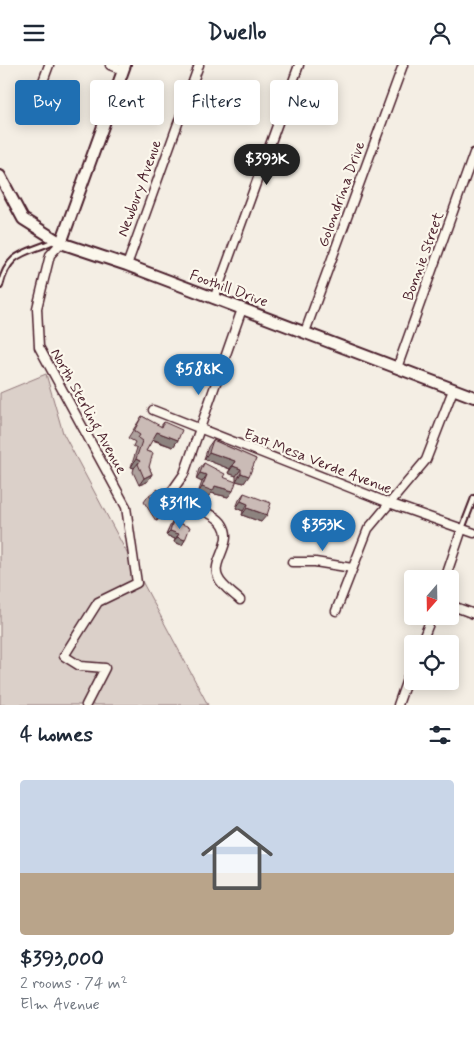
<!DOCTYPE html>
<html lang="en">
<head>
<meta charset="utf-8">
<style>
  :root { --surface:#fff; --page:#f6f6f7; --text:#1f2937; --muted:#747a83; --accent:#1f6fb2 }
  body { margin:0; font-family:Mynerve,sans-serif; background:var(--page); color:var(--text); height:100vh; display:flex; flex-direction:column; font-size:19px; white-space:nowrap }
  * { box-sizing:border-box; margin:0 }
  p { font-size:16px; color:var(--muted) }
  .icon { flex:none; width:28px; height:28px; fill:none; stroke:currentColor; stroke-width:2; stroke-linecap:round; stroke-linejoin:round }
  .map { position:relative; height:640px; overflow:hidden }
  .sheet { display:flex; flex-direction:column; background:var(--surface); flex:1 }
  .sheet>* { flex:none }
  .banner { position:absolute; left:15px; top:15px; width:445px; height:45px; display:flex; gap:10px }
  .needle { width:32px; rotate:200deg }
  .fabs { position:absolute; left:404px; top:505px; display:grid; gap:10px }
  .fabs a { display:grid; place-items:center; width:55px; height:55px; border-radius:5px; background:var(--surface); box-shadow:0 2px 12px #0003; font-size:25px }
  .price { position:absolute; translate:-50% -42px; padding:0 11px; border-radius:18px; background:var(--accent); color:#fff; font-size:16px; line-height:32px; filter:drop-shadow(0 1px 2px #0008) }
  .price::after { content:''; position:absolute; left:50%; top:30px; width:15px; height:11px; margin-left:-8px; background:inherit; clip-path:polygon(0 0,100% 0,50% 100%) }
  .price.active { background:#222; color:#fff }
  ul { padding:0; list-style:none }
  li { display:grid; align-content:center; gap:10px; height:265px; padding:0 20px }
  li span { display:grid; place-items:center; height:155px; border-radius:5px; color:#555 }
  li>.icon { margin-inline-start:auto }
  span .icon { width:90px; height:90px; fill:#fffc; stroke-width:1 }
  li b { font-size:21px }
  h2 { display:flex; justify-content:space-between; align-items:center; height:60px; padding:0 20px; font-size:21px }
  .tag { padding:0 18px; border-radius:5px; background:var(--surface); box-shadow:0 2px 12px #0003; font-size:18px; line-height:45px }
  .tag.active { background:var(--accent); color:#fff }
  header { display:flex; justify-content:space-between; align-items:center; height:65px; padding:0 20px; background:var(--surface); font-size:22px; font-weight:700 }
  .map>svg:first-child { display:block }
  .green { fill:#dbd0c9; stroke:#92787a }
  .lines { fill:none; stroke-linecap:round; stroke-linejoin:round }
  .service-casing { stroke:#4a1f2b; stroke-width:8 }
  .minor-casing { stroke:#4a1f2b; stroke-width:11 }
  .tertiary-casing { stroke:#4a1f2b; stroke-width:14 }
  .service { stroke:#fbf7ec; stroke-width:4 }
  .minor { stroke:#fbf7ec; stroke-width:8 }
  .tertiary { stroke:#fbf7ec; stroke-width:10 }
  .wall { fill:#aea19d; stroke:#4a1f2b }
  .shaded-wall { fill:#8d837f; stroke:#4a1f2b }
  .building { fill:#cabbb6; stroke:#4a1f2b }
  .labels { text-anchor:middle; stroke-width:4.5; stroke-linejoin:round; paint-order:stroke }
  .street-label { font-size:15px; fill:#4a1f2b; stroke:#fbf7ec }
</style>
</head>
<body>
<header><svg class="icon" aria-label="menu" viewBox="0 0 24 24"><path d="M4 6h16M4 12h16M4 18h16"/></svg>Dwello<svg class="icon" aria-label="person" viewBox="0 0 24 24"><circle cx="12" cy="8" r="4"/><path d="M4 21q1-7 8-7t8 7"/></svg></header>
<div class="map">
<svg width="474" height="640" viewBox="0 0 474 640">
  <rect width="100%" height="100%" fill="#f4eee4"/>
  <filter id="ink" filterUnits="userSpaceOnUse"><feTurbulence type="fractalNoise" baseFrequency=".02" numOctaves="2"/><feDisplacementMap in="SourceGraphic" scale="10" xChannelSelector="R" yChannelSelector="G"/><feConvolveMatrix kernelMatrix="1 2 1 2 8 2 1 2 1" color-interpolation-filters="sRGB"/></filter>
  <g filter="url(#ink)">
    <!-- green -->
    <polygon class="green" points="46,309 63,368 208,640 0,640 0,328"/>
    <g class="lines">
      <!-- service casing -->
      <g class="service-casing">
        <g id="service">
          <path d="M0 221C9 185 26 189 54 176"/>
          <polyline points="462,464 474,433"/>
        </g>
      </g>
      <!-- minor casing -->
      <g class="minor-casing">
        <g id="minor">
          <polyline points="110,0 123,5"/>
          <polyline points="35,38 49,0"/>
          <polyline points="61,178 50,190 37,243 39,282 126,442 137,518 98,537 64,591 80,601 105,603 86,640"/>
          <polyline points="127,200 199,0"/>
          <polyline points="214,234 299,0"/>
          <polyline points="305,267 403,0"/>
          <polyline points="397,303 474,88"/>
          <polyline points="153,345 389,438 474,468"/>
          <polyline points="292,497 315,497 352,503"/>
          <polyline points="445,514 462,464"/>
          <path d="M240 535C233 528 222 522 218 512 211 496 234 478 223 460 216 448 198 445 187 439 181 435 177 430 172 426L184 409 242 244"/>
          <polyline points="450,540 474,549"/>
          <polyline points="336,546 368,464 426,395 453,325"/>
          <polyline points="421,579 432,551"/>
          <polyline points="398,640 412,600"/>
        </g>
      </g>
      <!-- tertiary casing -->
      <g class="tertiary-casing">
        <g id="tertiary">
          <polyline points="0,111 23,154 61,178 127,200 474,332"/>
          <polyline points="61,178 125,0"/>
        </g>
      </g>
      <!-- service -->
      <use href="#service" class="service"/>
      <!-- minor -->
      <use href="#minor" class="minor"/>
      <!-- tertiary -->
      <use href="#tertiary" class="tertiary"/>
    </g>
    <!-- wall -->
    <g class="wall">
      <polygon points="142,351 160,362 164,357 178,375 173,382 152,375 146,386 149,402 152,409 147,417 139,420 133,407 134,403 131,402 137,383 133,381 135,377 128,373"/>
      <polygon points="213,375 256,394 244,418 236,416 236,411 228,408 230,404 204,394 208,382"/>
      <polygon points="204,398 223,412 228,432 211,428 208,432 198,428 202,417 196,414 199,404"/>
      <polygon points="244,428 261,457 242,450 243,446 236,443 239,435"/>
      <polygon points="149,430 168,449 156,456 144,437"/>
      <polygon points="173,456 185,475 182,480 174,477 175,474 166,470 170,461"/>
    </g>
    <!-- shaded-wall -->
    <g class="shaded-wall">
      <polygon points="157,367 178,375 173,382 152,374"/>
      <polygon points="209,387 235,396 230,404 204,394"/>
      <polygon points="136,394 140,396 134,403 131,402"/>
      <polygon points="233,401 241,404 236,411 228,408"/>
      <polygon points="200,408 207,410 202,417 196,414"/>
      <polygon points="241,408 249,411 244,418 236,416"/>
      <polygon points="152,409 147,417 139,420 144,413"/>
      <polygon points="215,421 233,426 228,432 211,428 208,432 198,428 202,422"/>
      <polygon points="241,436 248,439 243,446 236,443"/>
      <polygon points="173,442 168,449 156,456 161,449"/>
      <polygon points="247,443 267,450 261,457 242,450"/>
      <polygon points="170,466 179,469 175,474 166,470"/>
      <polygon points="177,472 185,475 182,480 174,477"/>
    </g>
    <!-- building -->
    <g class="building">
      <polygon points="142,351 162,362 164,357 182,365 178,375 157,367 146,386 153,388 149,402 152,409 144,413 138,399 140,396 136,394 142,376 138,373 140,370 134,366"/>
      <polygon points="213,375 256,394 249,411 241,408 241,404 233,401 235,396 209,387"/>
      <polygon points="204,398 225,409 223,412 236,417 233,426 215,421 213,426 202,422 207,410 200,408"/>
      <polygon points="158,424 165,437 169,435 173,442 161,449 149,430"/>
      <polygon points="244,428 271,438 267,450 247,443 248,439 241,436"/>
      <polygon points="173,456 190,462 185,475 177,472 179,469 170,466"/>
    </g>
  </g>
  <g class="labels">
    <!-- street labels -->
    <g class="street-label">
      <text transform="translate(139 123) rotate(-70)" y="5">Newbury Avenue</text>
      <text transform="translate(341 129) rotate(-70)" y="5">Golondrina Drive</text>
      <text transform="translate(423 191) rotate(-70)" y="5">Bonnie Street</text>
      <text transform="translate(229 223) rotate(20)" y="5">Foothill Drive</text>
      <text transform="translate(89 346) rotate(61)" y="5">North Sterling Avenue</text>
      <text transform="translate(318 396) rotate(21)" y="5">East Mesa Verde Avenue</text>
    </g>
  </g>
</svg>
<div class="fabs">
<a><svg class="needle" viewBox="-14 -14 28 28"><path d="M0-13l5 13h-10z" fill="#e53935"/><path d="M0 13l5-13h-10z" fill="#747a83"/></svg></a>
<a><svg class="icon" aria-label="locate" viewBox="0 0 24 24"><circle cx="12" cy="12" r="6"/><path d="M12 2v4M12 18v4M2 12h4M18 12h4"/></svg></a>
</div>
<b class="price active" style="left:267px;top:121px">$393K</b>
<b class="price" style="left:199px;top:331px">$588K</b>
<b class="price" style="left:180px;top:465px">$311K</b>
<b class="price" style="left:323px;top:487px">$353K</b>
<div class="banner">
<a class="tag active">Buy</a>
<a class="tag">Rent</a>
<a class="tag">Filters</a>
<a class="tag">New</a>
</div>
</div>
<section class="sheet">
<h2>4 homes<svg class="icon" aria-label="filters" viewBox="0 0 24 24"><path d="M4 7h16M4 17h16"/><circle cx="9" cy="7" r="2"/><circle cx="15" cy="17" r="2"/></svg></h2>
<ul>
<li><span style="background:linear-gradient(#c9d6e8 60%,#b9a48a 0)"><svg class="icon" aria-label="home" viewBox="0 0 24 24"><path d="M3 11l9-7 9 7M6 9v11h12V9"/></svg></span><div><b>$393,000</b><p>2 rooms · 74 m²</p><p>Elm Avenue</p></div></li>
</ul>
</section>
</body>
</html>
